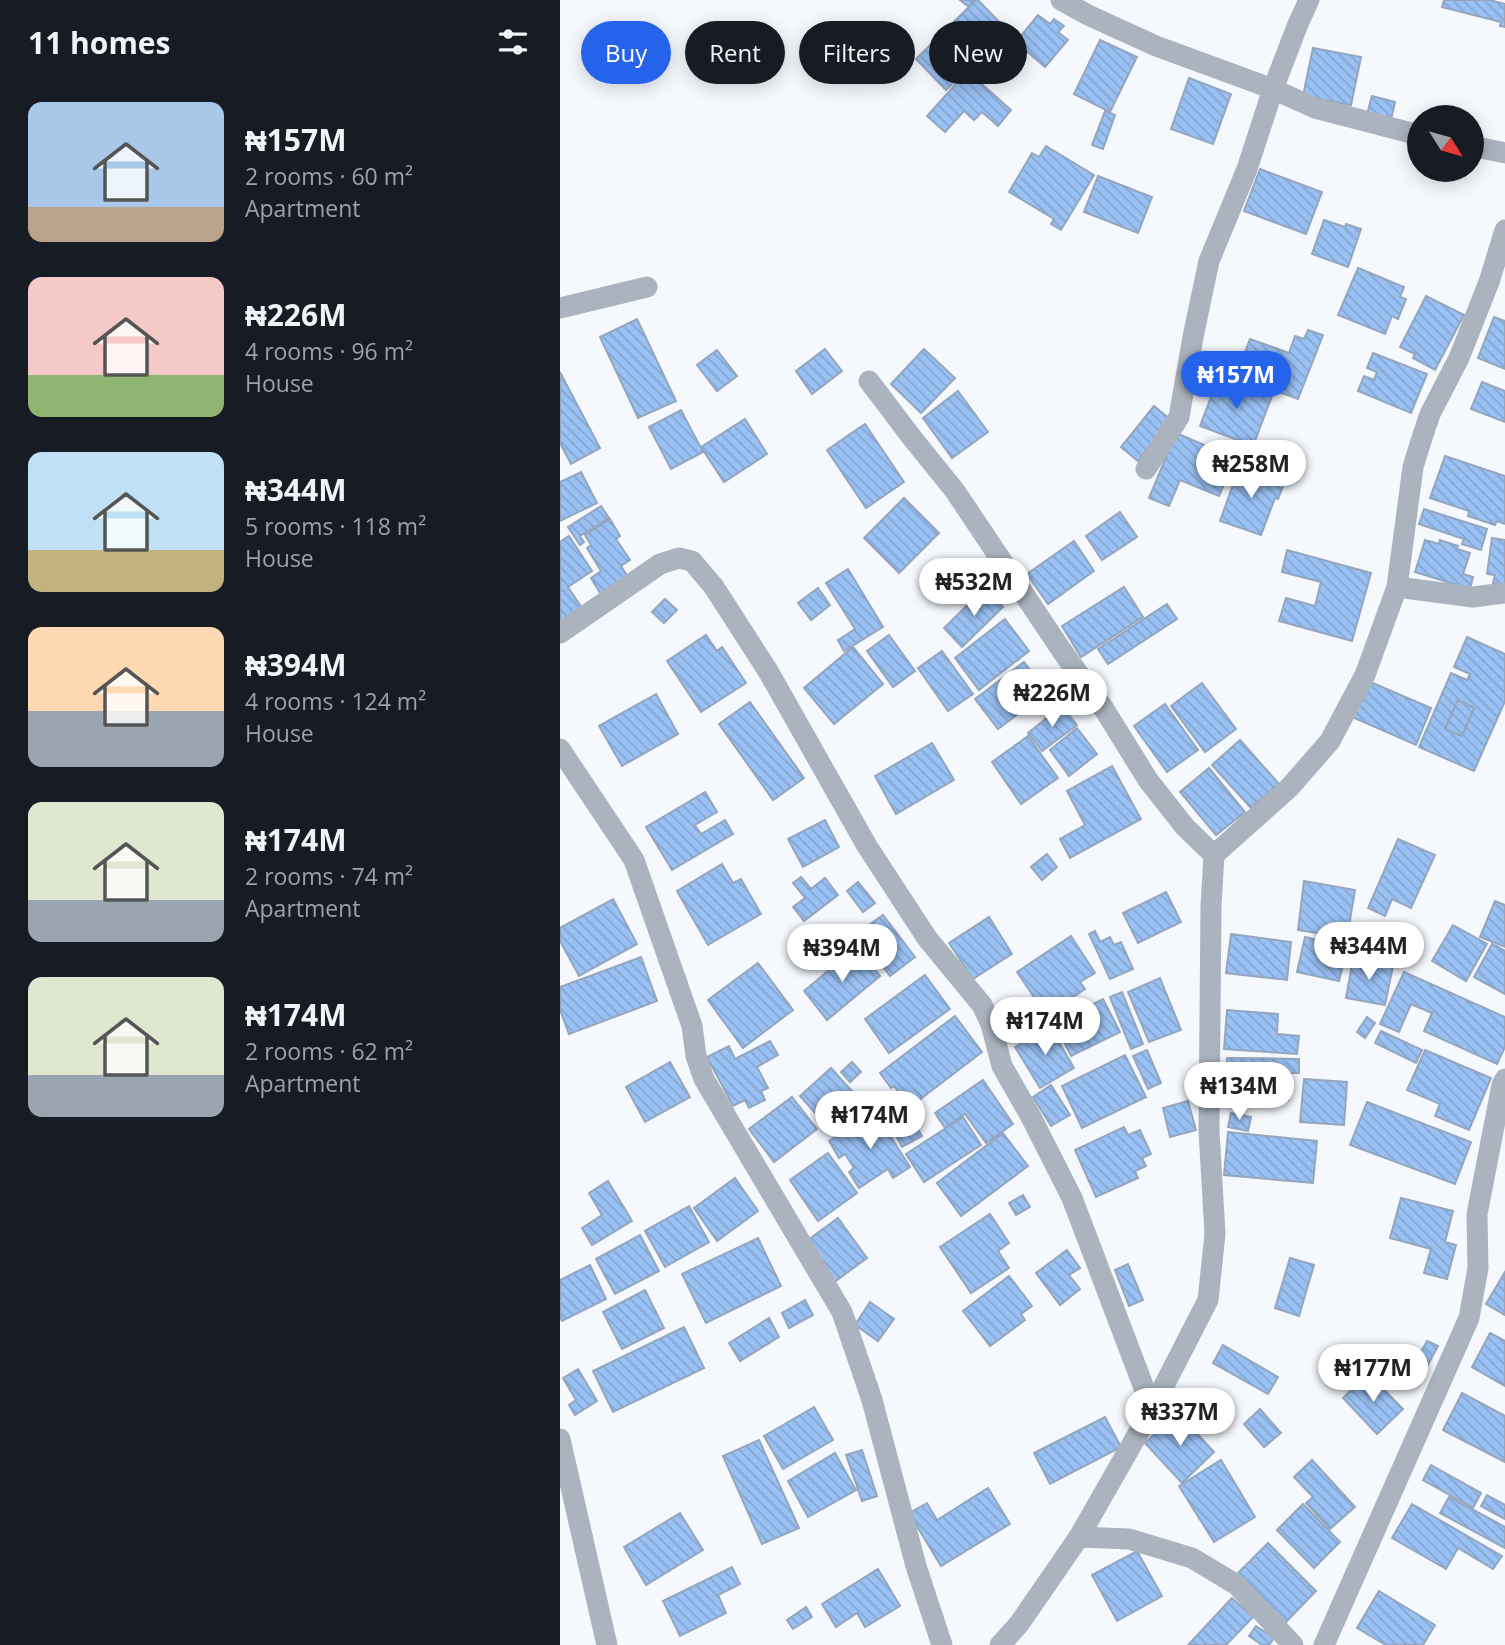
<!DOCTYPE html>
<html lang="en">
<head>
<meta charset="utf-8">
<style>
  :root { --surface:#171b24; --page:#20242c; --text:#f1f3f6; --muted:#9ea1a6; --accent:#2563eb }
  body { margin:0; font-family:"Open Sans",sans-serif; background:var(--page); color:var(--text); height:100vh; display:flex; flex-direction:column; font-size:26px; white-space:nowrap }
  * { box-sizing:border-box; margin:0 }
  p { font-size:23px; color:var(--muted) }
  .icon { flex:none; width:38px; height:38px; fill:none; stroke:currentColor; stroke-width:2; stroke-linecap:round; stroke-linejoin:round }
  .map { position:relative; flex:1; overflow:hidden }
  .panel { display:flex; flex-direction:column; background:var(--surface); width:560px }
  .panel>* { flex:none }
  .hud { position:absolute; left:21px; top:21px; width:665px; height:63px; display:flex; gap:14px }
  .needle { width:46px; rotate:127deg }
  .tools { position:absolute; left:847px; top:105px; display:grid; gap:14px }
  .tools a { display:grid; place-items:center; width:77px; height:77px; border-radius:50%; background:var(--surface); box-shadow:0 4px 18px #0003; font-size:35px }
  .price { position:absolute; translate:-50% -60px; padding:0 16px; border-radius:24px; background:#fff; color:#222; font-size:23px; line-height:46px; filter:drop-shadow(0 2px 4px #0008) }
  .price::after { content:''; position:absolute; left:50%; top:42px; width:21px; height:16px; margin-left:-10px; background:inherit; clip-path:polygon(0 0,100% 0,50% 100%) }
  .price.on { background:var(--accent); color:#fff }
  ul { padding:0; list-style:none }
  li { display:flex; align-items:center; gap:21px; height:175px; padding:0 28px }
  li span { display:grid; place-items:center; flex:none; width:196px; height:140px; border-radius:14px; color:#555 }
  li>.icon { margin-inline-start:auto }
  span .icon { width:84px; height:84px; fill:#fffc; stroke-width:1 }
  li b { font-size:30px }
  h2 { display:flex; justify-content:space-between; align-items:center; height:84px; padding:0 28px; font-size:30px }
  .tag { padding:0 24px; border-radius:32px; background:var(--surface); box-shadow:0 4px 18px #0003; font-size:24px; line-height:63px }
  .tag.on { background:var(--accent); color:#fff }
  main { display:flex; flex:1; min-height:0 }
  .map>svg:first-child { display:block }
  .building { fill:url(#building-back-hatch); stroke:#94a6be; stroke-width:2; fill-rule:evenodd }
  .lines { fill:none; stroke-linecap:round; stroke-linejoin:round }
  .minor { stroke:#abb3be; stroke-width:21 }
</style>
</head>
<body>
<main>
<section class="panel">
<h2>11 homes<svg class="icon" aria-label="filters" viewBox="0 0 24 24"><path d="M4 7h16M4 17h16"/><circle cx="9" cy="7" r="2"/><circle cx="15" cy="17" r="2"/></svg></h2>
<ul>
<li><span style="background:linear-gradient(#a9c7e8 75%,#b9a48a 0)"><svg class="icon" aria-label="home" viewBox="0 0 24 24"><path d="M3 11l9-7 9 7M6 9v11h12V9"/></svg></span><div><b>₦157M</b><p>2 rooms · 60 m²</p><p>Apartment</p></div></li>
<li><span style="background:linear-gradient(#f6c9c9 70%,#8fb573 0)"><svg class="icon" aria-label="home" viewBox="0 0 24 24"><path d="M3 11l9-7 9 7M6 9v11h12V9"/></svg></span><div><b>₦226M</b><p>4 rooms · 96 m²</p><p>House</p></div></li>
<li><span style="background:linear-gradient(#bfe0f5 70%,#c2b280 0)"><svg class="icon" aria-label="home" viewBox="0 0 24 24"><path d="M3 11l9-7 9 7M6 9v11h12V9"/></svg></span><div><b>₦344M</b><p>5 rooms · 118 m²</p><p>House</p></div></li>
<li><span style="background:linear-gradient(#ffd9b3 60%,#9aa5b1 0)"><svg class="icon" aria-label="home" viewBox="0 0 24 24"><path d="M3 11l9-7 9 7M6 9v11h12V9"/></svg></span><div><b>₦394M</b><p>4 rooms · 124 m²</p><p>House</p></div></li>
<li><span style="background:linear-gradient(#dfe7d0 70%,#9aa5b1 0)"><svg class="icon" aria-label="home" viewBox="0 0 24 24"><path d="M3 11l9-7 9 7M6 9v11h12V9"/></svg></span><div><b>₦174M</b><p>2 rooms · 74 m²</p><p>Apartment</p></div></li>
<li><span style="background:linear-gradient(#dfe7d0 70%,#9aa5b1 0)"><svg class="icon" aria-label="home" viewBox="0 0 24 24"><path d="M3 11l9-7 9 7M6 9v11h12V9"/></svg></span><div><b>₦174M</b><p>2 rooms · 62 m²</p><p>Apartment</p></div></li>
</ul>
</section>
<div class="map">
<svg width="945" height="1645" viewBox="0 0 945 1645">
  <defs>
    <pattern id="building-back-hatch" width="6" height="6" patternUnits="userSpaceOnUse" patternTransform="scale(1.75)"><rect width="6" height="6" fill="#9ac1f4"/><path d="M-1 5l2 2M0 0l6 6M5-1l2 2" fill="none" stroke="#84a5d1"/></pattern>
  </defs>
  <rect width="100%" height="100%" fill="#f5f9fe"/>
  <!-- building -->
  <g class="building">
    <polygon points="400,0 414,0 409,7"/>
    <polygon points="416,0 418,0 447,30 386,90 356,59"/>
    <polygon points="884,0 929,0 945,4 945,27 940,26 941,22 882,7"/>
    <polygon points="478,15 490,24 494,19 504,26 498,32 508,40 485,67 456,42"/>
    <polygon points="540,40 577,57 550,112 514,94"/>
    <polygon points="753,48 801,57 791,105 743,96"/>
    <polygon points="405,74 411,79 413,76 451,110 438,126 422,112 414,120 404,111 385,132 367,116"/>
    <polygon points="629,78 671,94 653,144 611,129"/>
    <polygon points="812,96 835,102 831,120 807,114"/>
    <polygon points="545,111 555,115 543,149 532,145"/>
    <polygon points="486,146 534,175 501,230 491,224 494,219 449,192 472,153 479,157"/>
    <polygon points="700,169 762,192 746,234 684,211"/>
    <polygon points="538,176 592,197 578,233 524,212"/>
    <polygon points="764,220 785,227 786,224 801,229 788,267 752,254"/>
    <polygon points="798,268 844,287 840,297 846,299 838,319 832,316 825,334 778,315"/>
    <polygon points="866,296 904,315 875,370 853,358 855,354 840,347"/>
    <polygon points="934,317 945,321 945,369 918,358"/>
    <polygon points="77,319 116,401 78,418 40,337"/>
    <polygon points="748,330 763,335 738,399 676,376 690,339 729,353 735,336 744,339"/>
    <polygon points="265,349 282,371 252,394 236,371"/>
    <polygon points="364,349 395,378 361,413 331,384"/>
    <polygon points="157,350 177,376 157,391 137,365"/>
    <polygon points="813,353 867,374 851,413 798,391 804,376 814,380 817,372 807,368"/>
    <polygon points="0,372 40,448 11,464 0,443"/>
    <polygon points="659,376 712,396 693,446 640,426"/>
    <polygon points="922,382 945,391 945,422 911,409"/>
    <polygon points="398,391 428,432 392,458 363,418"/>
    <polygon points="594,406 611,420 578,461 561,447"/>
    <polygon points="121,410 143,452 111,469 89,427"/>
    <polygon points="185,419 207,454 164,482 141,447"/>
    <polygon points="305,424 344,482 306,508 267,450"/>
    <polygon points="616,433 675,458 659,496 620,480 609,506 589,498"/>
    <polygon points="885,456 945,476 945,524 937,521 935,525 908,516 909,511 870,498"/>
    <polygon points="680,465 725,481 718,499 715,498 701,535 660,521"/>
    <polygon points="21,472 37,503 0,521 0,482"/>
    <polygon points="344,498 379,533 339,573 304,538"/>
    <polygon points="41,506 49,518 20,536 24,542 20,545 8,527"/>
    <polygon points="864,509 927,529 921,550 902,544 904,539 859,524"/>
    <polygon points="560,512 577,537 542,560 526,536"/>
    <polygon points="50,519 60,536 56,539 70,560 61,566 69,579 42,596 31,578 41,571 27,548 31,545 25,535"/>
    <polygon points="9,536 32,571 8,587 22,608 0,622 0,542"/>
    <polygon points="932,538 945,540 945,585 933,583 935,575 927,574"/>
    <polygon points="865,540 879,544 880,540 898,546 897,549 910,553 903,574 913,577 910,589 855,572"/>
    <polygon points="514,541 534,571 488,604 467,574"/>
    <polygon points="727,550 811,573 792,641 719,621 726,598 755,606 761,582 722,572"/>
    <polygon points="288,569 323,627 284,651 278,640 295,629 266,583"/>
    <polygon points="564,587 583,617 521,657 502,626"/>
    <polygon points="258,588 270,605 251,620 238,603"/>
    <polygon points="425,588 443,607 402,647 384,628"/>
    <polygon points="105,599 117,610 104,623 92,612"/>
    <polygon points="607,604 617,619 548,664 538,649"/>
    <polygon points="445,619 469,651 419,690 395,658"/>
    <polygon points="146,635 157,651 162,647 186,683 141,712 107,661"/>
    <polygon points="329,635 355,671 333,687 307,651"/>
    <path d="M907 637 945 654V701L914 771 859 747 891 673 907 680 910 674 894 667ZM898 700 914 708 902 736 885 729Z"/>
    <polygon points="293,647 323,684 274,724 244,688"/>
    <polygon points="382,651 413,694 388,711 358,668"/>
    <polygon points="464,662 487,692 438,729 415,699"/>
    <polygon points="808,681 871,708 856,745 792,717"/>
    <polygon points="642,683 676,729 645,752 611,706"/>
    <polygon points="96,694 118,734 62,766 39,726"/>
    <polygon points="898,700 914,708 902,736 885,729"/>
    <polygon points="190,702 244,778 213,800 159,724"/>
    <polygon points="605,704 638,750 607,772 574,726"/>
    <polygon points="502,706 517,725 482,751 468,733"/>
    <polygon points="517,728 537,754 509,776 490,750"/>
    <polygon points="468,736 498,778 461,804 432,762"/>
    <polygon points="680,740 719,784 691,808 652,765"/>
    <polygon points="372,743 394,780 336,814 315,776"/>
    <polygon points="552,766 581,819 510,858 500,839 525,825 507,791"/>
    <polygon points="649,768 685,812 656,835 620,792"/>
    <polygon points="145,792 157,812 135,825 141,834 165,820 173,834 112,870 86,827"/>
    <polygon points="265,820 279,847 243,867 228,839"/>
    <polygon points="838,839 875,855 851,908 832,899 825,916 808,908"/>
    <polygon points="487,854 497,867 482,880 471,867"/>
    <polygon points="162,864 173,883 181,879 201,914 148,945 117,891"/>
    <polygon points="241,877 251,889 265,878 278,895 244,921 233,907 245,898 233,883"/>
    <polygon points="744,881 795,890 787,938 738,930"/>
    <polygon points="298,882 315,903 303,912 287,891"/>
    <polygon points="606,892 621,922 578,943 563,913"/>
    <polygon points="53,899 77,944 19,976 0,941 0,928"/>
    <polygon points="935,901 945,905 945,947 920,937"/>
    <polygon points="323,915 355,957 330,976 298,933"/>
    <polygon points="429,917 452,954 413,979 389,943"/>
    <polygon points="893,925 927,944 906,981 872,961"/>
    <polygon points="535,931 540,942 550,937 554,945 561,942 573,969 550,979 529,934"/>
    <polygon points="671,934 731,942 727,980 666,973"/>
    <polygon points="511,936 535,973 520,982 525,989 486,1015 457,972"/>
    <polygon points="745,937 787,947 779,981 737,972"/>
    <polygon points="932,944 945,951 945,994 914,977"/>
    <polygon points="297,947 320,976 267,1020 244,991"/>
    <polygon points="81,957 97,1001 9,1034 0,1010 0,987"/>
    <polygon points="793,959 833,966 825,1005 786,998"/>
    <polygon points="198,963 233,1010 183,1048 148,1000"/>
    <polygon points="844,972 945,1017 945,1047 937,1064 864,1031 872,1013 851,1004 839,1032 820,1024"/>
    <polygon points="365,975 390,1009 329,1053 305,1019"/>
    <polygon points="600,978 621,1030 589,1042 568,992"/>
    <polygon points="562,992 583,1044 571,1049 550,997"/>
    <polygon points="543,999 560,1032 511,1056 495,1023"/>
    <polygon points="667,1010 718,1014 717,1034 739,1036 737,1054 664,1049"/>
    <polygon points="395,1016 422,1052 350,1107 334,1086 331,1088 320,1073"/>
    <polygon points="807,1017 815,1023 805,1038 797,1032"/>
    <polygon points="490,1027 514,1068 480,1088 455,1047"/>
    <polygon points="821,1031 862,1050 856,1063 815,1043"/>
    <polygon points="210,1041 218,1055 197,1067 208,1088 201,1091 205,1100 189,1108 185,1100 173,1106 147,1057 169,1046 175,1059"/>
    <polygon points="587,1050 601,1083 588,1089 573,1056"/>
    <polygon points="865,1050 931,1078 909,1130 875,1116 880,1104 847,1090"/>
    <polygon points="565,1055 586,1097 522,1128 502,1086"/>
    <polygon points="667,1058 739,1059 739,1073 729,1073 728,1100 666,1099"/>
    <polygon points="110,1062 130,1097 85,1122 66,1087"/>
    <polygon points="292,1062 301,1072 290,1082 281,1072"/>
    <polygon points="271,1068 307,1108 276,1136 240,1096"/>
    <polygon points="744,1079 787,1082 784,1125 740,1122"/>
    <polygon points="423,1080 453,1124 426,1143 405,1114 385,1128 375,1113"/>
    <polygon points="491,1085 510,1115 491,1126 473,1097"/>
    <polygon points="232,1097 257,1129 214,1162 189,1129"/>
    <polygon points="628,1101 636,1130 610,1137 603,1108"/>
    <polygon points="807,1102 911,1142 895,1184 790,1145"/>
    <polygon points="315,1112 350,1167 333,1178 328,1169 299,1188 289,1172 294,1168 285,1154 279,1158 269,1141"/>
    <polygon points="671,1113 691,1117 688,1131 668,1127"/>
    <polygon points="403,1117 421,1145 364,1182 346,1154"/>
    <polygon points="353,1121 362,1136 342,1147 334,1132"/>
    <polygon points="564,1127 568,1135 580,1130 591,1154 582,1158 586,1166 575,1171 578,1178 536,1197 515,1150"/>
    <polygon points="668,1132 757,1141 753,1183 664,1175"/>
    <polygon points="443,1133 468,1166 401,1216 377,1183"/>
    <polygon points="268,1153 297,1193 258,1221 230,1180"/>
    <polygon points="175,1178 198,1211 157,1241 134,1208"/>
    <polygon points="48,1181 72,1221 32,1245 22,1228 42,1215 29,1193"/>
    <polygon points="463,1195 470,1207 456,1215 449,1203"/>
    <polygon points="841,1198 893,1211 885,1242 896,1245 887,1279 864,1273 871,1249 830,1238"/>
    <polygon points="129,1206 149,1242 105,1267 85,1231"/>
    <polygon points="430,1214 449,1243 438,1251 449,1268 411,1293 380,1247"/>
    <polygon points="278,1218 307,1258 273,1283 244,1243"/>
    <polygon points="80,1235 99,1271 55,1294 36,1259"/>
    <polygon points="198,1238 221,1286 146,1323 122,1274"/>
    <polygon points="507,1250 520,1268 509,1275 520,1289 500,1305 476,1273"/>
    <polygon points="730,1258 754,1265 739,1316 715,1308"/>
    <polygon points="568,1264 583,1300 569,1306 555,1270"/>
    <polygon points="30,1265 46,1299 2,1321 0,1317 0,1280"/>
    <polygon points="945,1272 945,1315 926,1304"/>
    <polygon points="449,1276 472,1306 461,1314 465,1320 430,1346 403,1311"/>
    <polygon points="85,1290 104,1328 62,1349 43,1312"/>
    <polygon points="245,1300 253,1315 229,1328 222,1313"/>
    <polygon points="310,1302 334,1319 318,1341 295,1325"/>
    <polygon points="209,1318 219,1337 180,1361 169,1343"/>
    <polygon points="124,1327 144,1368 53,1412 33,1371"/>
    <polygon points="930,1333 945,1341 945,1386 912,1367"/>
    <polygon points="867,1341 878,1346 863,1374 852,1368"/>
    <polygon points="663,1345 718,1377 708,1394 653,1363"/>
    <polygon points="18,1369 37,1401 15,1415 9,1405 16,1400 3,1378"/>
    <polygon points="808,1373 843,1409 817,1434 783,1398"/>
    <polygon points="902,1393 945,1416 945,1462 883,1430"/>
    <polygon points="254,1407 273,1440 223,1469 204,1436"/>
    <polygon points="700,1409 721,1433 704,1447 684,1424"/>
    <polygon points="618,1413 654,1452 622,1483 585,1443"/>
    <polygon points="545,1417 561,1447 490,1484 474,1453"/>
    <polygon points="199,1440 239,1528 202,1544 163,1456"/>
    <polygon points="302,1450 317,1496 302,1501 286,1455"/>
    <polygon points="275,1453 296,1490 248,1517 228,1481"/>
    <polygon points="661,1460 695,1517 654,1542 619,1486"/>
    <polygon points="752,1460 795,1507 770,1529 746,1503 753,1497 734,1477"/>
    <polygon points="871,1465 921,1493 913,1508 863,1480"/>
    <polygon points="428,1488 450,1524 381,1566 349,1513 367,1503 377,1520"/>
    <polygon points="927,1495 945,1505 945,1519 921,1506"/>
    <polygon points="889,1497 945,1527 945,1548 880,1513"/>
    <polygon points="743,1504 780,1542 754,1568 717,1530"/>
    <polygon points="852,1504 942,1556 933,1569 898,1548 886,1569 832,1538"/>
    <polygon points="120,1513 143,1550 86,1585 64,1547"/>
    <polygon points="708,1543 756,1591 724,1624 675,1576"/>
    <polygon points="577,1551 602,1596 557,1621 532,1575"/>
    <polygon points="172,1567 180,1584 158,1595 166,1613 120,1636 103,1601"/>
    <polygon points="318,1569 340,1606 305,1627 297,1613 276,1627 262,1604"/>
    <polygon points="819,1591 875,1625 863,1645 826,1645 797,1628"/>
    <polygon points="672,1598 693,1617 666,1645 628,1645"/>
    <polygon points="246,1607 252,1617 233,1629 227,1620"/>
    <polygon points="696,1626 714,1638 709,1645 702,1645 689,1636"/>
  </g>
  <g class="lines">
    <!-- minor -->
    <g class="minor">
      <polyline points="501,0 528,15 596,46 713,89 755,108 859,135"/>
      <polyline points="912,146 945,153"/>
      <polyline points="0,308 87,287"/>
      <polyline points="309,381 353,439 395,491 502,651 544,709 588,780 625,827 654,855"/>
      <polyline points="586,469 619,417 633,337 649,261 687,169 713,89 738,24 749,0"/>
      <polyline points="837,587 913,597 945,593"/>
      <polyline points="0,633 100,564 119,558 132,561 154,587 208,671 307,846 367,938 422,1005 431,1024 442,1066 470,1115 512,1198 592,1409"/>
      <polyline points="0,749 74,860 132,1026 136,1056 144,1079 282,1312 312,1400 356,1566 382,1645"/>
      <polyline points="0,1439 47,1645"/>
      <polyline points="519,1537 569,1539 632,1558 677,1585 733,1645"/>
      <polyline points="440,1645 459,1624 519,1537 592,1409 648,1300 655,1234 649,1131 651,906 654,855 729,788 770,741 805,675 837,587 853,467 861,441 870,414 899,358 929,282 945,230"/>
      <polyline points="764,1645 909,1318 918,1268 917,1214 942,1085 945,1079"/>
    </g>
  </g>
</svg>
<div class="tools">
<a><svg class="needle" viewBox="-14 -14 28 28"><path d="M0-13l5 13h-10z" fill="#e53935"/><path d="M0 13l5-13h-10z" fill="#9ea1a6"/></svg></a>
</div>
<b class="price on" style="left:676px;top:411px">₦157M</b>
<b class="price" style="left:691px;top:500px">₦258M</b>
<b class="price" style="left:414px;top:618px">₦532M</b>
<b class="price" style="left:492px;top:729px">₦226M</b>
<b class="price" style="left:809px;top:982px">₦344M</b>
<b class="price" style="left:282px;top:984px">₦394M</b>
<b class="price" style="left:485px;top:1057px">₦174M</b>
<b class="price" style="left:679px;top:1122px">₦134M</b>
<b class="price" style="left:310px;top:1151px">₦174M</b>
<b class="price" style="left:813px;top:1404px">₦177M</b>
<b class="price" style="left:620px;top:1448px">₦337M</b>
<div class="hud">
<a class="tag on">Buy</a>
<a class="tag">Rent</a>
<a class="tag">Filters</a>
<a class="tag">New</a>
</div>
</div>
</main>
</body>
</html>
